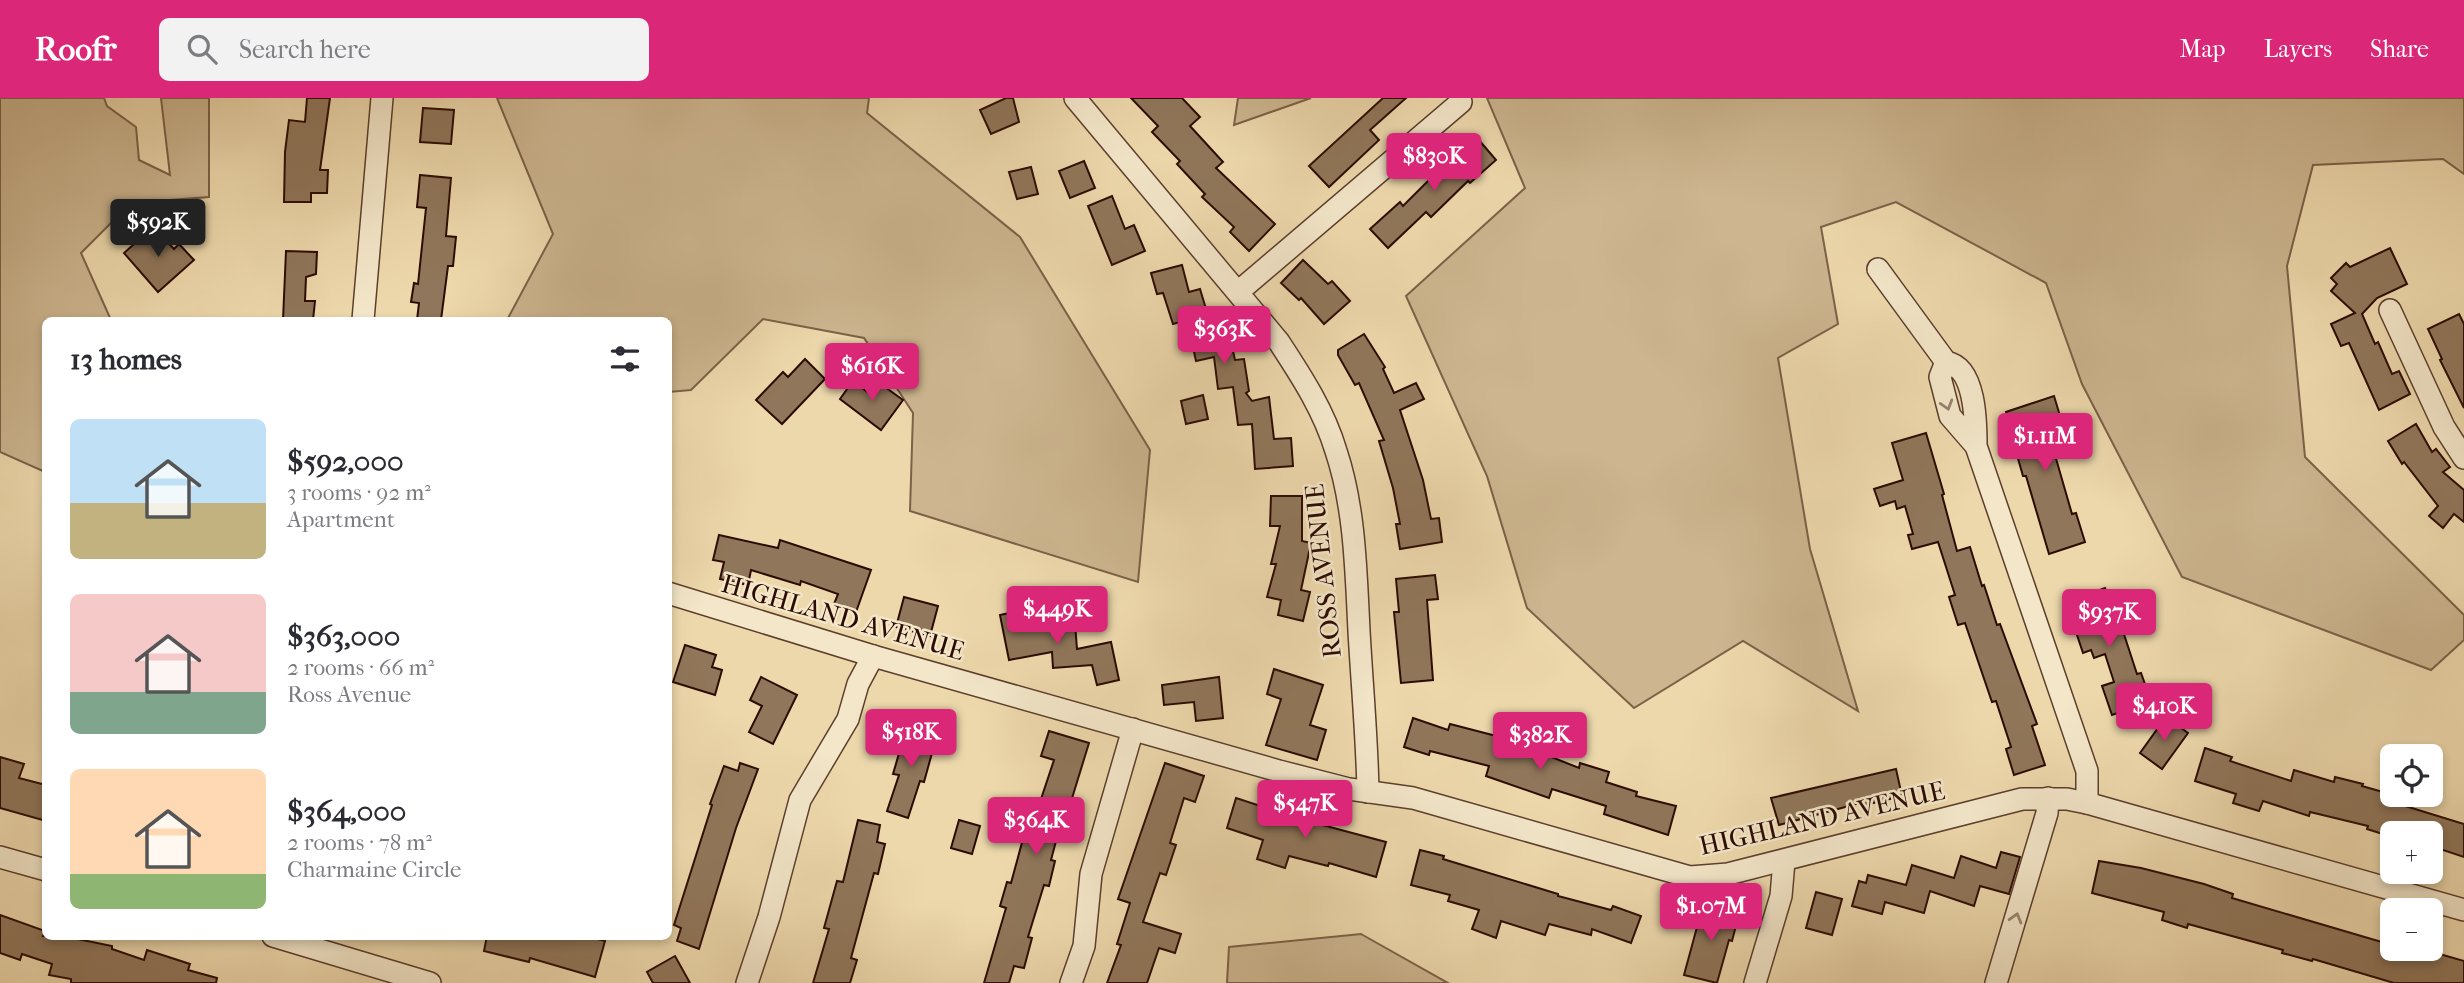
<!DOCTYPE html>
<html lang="en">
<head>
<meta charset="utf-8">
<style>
  :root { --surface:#fff; --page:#f2f2f3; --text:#2b2b33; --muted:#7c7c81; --accent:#db2777 }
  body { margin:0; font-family:"IM FELL French Canon",serif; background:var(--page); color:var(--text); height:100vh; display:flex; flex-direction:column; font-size:26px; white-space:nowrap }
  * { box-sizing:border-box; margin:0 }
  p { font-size:23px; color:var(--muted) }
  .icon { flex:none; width:38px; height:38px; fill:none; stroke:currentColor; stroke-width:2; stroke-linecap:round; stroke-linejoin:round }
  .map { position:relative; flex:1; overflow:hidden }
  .side { position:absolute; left:42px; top:219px; width:630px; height:623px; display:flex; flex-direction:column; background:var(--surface); border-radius:10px; box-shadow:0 4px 10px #0003 }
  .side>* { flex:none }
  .fabs { position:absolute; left:2380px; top:646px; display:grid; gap:14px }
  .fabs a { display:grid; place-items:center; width:63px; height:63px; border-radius:10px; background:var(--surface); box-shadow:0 4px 10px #0003; font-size:35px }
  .price { position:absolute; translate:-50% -60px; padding:0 16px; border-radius:7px; background:var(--accent); color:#fff; font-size:23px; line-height:46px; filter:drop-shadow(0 2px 4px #0008) }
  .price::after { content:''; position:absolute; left:50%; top:42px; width:21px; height:16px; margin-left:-10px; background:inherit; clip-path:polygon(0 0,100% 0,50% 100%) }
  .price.active { background:#222; color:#fff }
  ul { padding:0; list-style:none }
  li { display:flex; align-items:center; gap:21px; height:175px; padding:0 28px }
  li span { display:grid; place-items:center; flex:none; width:196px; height:140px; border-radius:10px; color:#555 }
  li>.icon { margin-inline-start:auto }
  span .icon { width:84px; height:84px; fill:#fffc; stroke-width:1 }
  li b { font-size:30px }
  h2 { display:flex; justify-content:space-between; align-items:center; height:84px; padding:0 28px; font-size:30px }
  header { display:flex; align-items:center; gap:42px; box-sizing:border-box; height:98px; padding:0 35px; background:var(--accent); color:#fff }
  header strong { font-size:33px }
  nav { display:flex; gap:38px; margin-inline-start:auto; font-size:24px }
  .search { width:490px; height:63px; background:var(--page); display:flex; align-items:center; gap:18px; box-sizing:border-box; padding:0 24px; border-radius:10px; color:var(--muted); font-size:26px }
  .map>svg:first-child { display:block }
  .green { fill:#ccb58f; stroke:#7c6048; stroke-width:2 }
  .building { fill:#90765a; stroke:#2c0b02; stroke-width:2 }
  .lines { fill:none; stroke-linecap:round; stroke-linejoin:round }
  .minor-casing { stroke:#5c3e2c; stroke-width:24 }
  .minor { stroke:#f3e6c9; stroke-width:21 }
  .oneway { stroke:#99836f }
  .labels { text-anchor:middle; stroke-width:5; stroke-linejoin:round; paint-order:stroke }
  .street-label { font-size:26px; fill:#2c0b02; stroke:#f3e6c9 }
</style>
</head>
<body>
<header>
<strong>Roofr</strong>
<div class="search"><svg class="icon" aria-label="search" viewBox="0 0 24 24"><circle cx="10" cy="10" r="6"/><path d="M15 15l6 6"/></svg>Search here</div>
<nav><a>Map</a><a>Layers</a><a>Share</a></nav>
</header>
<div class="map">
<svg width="2464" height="885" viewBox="0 0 2464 885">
  <rect width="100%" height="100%" fill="#edd8ac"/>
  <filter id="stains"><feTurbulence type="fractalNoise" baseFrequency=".00286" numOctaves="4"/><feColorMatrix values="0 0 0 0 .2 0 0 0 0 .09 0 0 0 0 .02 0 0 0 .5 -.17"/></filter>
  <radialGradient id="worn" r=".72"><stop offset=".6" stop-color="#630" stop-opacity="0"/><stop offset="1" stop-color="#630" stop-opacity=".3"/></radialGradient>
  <!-- green -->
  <g class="green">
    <polygon points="0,0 104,0 107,8 136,29 139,62 170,77 161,0 209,0 209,99 131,105 81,155 111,222 46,222 45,374 0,354"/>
    <polygon points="497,0 869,0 867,15 1020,139 1150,352 1138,484 910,413 913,315 864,240 763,221 691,292 669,294 668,222 507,222 553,136"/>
    <polygon points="1238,0 1311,0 1234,27"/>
    <polygon points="1487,0 2464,0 2464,76 2443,61 2313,67 2287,168 2305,359 2464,517 2464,542 2431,572 2182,479 2082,286 2046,185 1896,104 1821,129 1838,226 1778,260 1810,451 1858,613 1743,543 1634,610 1527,510 1487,378 1406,198 1525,90"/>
    <polygon points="1361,836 1448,885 1227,885 1229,849"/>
  </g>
  <!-- building -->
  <g class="building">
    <polygon points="307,0 330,0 320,72 328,72 327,95 311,95 311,104 284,104 285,54 289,22 305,24"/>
    <polygon points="1006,0 1013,0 1019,24 991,36 980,12"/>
    <polygon points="1131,0 1182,0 1200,19 1190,28 1223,64 1216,70 1275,126 1249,153 1230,134 1234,129 1202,99 1205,96 1177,66 1180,63 1152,34 1158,28"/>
    <polygon points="1383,0 1406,0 1370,32 1379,42 1329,89 1309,68"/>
    <polygon points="423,10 454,12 451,46 420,44"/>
    <polygon points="1478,41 1496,62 1470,85 1468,83 1431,119 1426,114 1388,150 1370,131 1400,104 1403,108 1440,71 1442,73"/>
    <polygon points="1084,63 1095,90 1070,100 1059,73"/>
    <polygon points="1031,69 1038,96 1017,101 1009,74"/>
    <polygon points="420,77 451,80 446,138 456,139 453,168 448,168 441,222 417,222 419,205 411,204 414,185 418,186 426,110 417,109"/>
    <polygon points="1112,98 1125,131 1134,127 1145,153 1112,167 1088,108"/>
    <polygon points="153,129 174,151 179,146 194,162 158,194 124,155"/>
    <polygon points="2390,150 2407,186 2377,200 2362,216 2375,246 2378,244 2392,276 2399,273 2410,296 2379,312 2349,245 2341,248 2331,226 2355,215 2331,193 2337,186 2331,180 2346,165 2350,169"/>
    <polygon points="286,153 317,154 316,176 306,179 305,203 315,203 313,222 283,222"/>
    <polygon points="1303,162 1328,186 1332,183 1350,203 1324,226 1301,200 1299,202 1281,185"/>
    <polygon points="1182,167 1189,194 1200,191 1213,234 1228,231 1235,262 1244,261 1249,293 1246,295 1252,303 1269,299 1274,341 1291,340 1293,368 1255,371 1252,326 1238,327 1233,289 1218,291 1214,259 1196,263 1187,222 1173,226 1163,195 1157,196 1151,175"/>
    <polygon points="2459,216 2464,226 2464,310 2440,262 2442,261 2428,231"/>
    <polygon points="1364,236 1385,269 1383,271 1394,295 1416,285 1424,301 1400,312 1423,382 1431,421 1439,420 1442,444 1400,451 1396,426 1400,426 1393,390 1379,343 1384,342 1359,285 1355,287 1338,257 1338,252"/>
    <polygon points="805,261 825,281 782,326 756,302 783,274 788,279"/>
    <polygon points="853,283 869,295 878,284 903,302 881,332 840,301"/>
    <polygon points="1203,297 1208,321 1186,326 1181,303"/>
    <polygon points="2054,298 2061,321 2046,326 2072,416 2076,415 2085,444 2049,456 2026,378 2023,378 2015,350 2017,349 2006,314"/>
    <polygon points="2416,326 2432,354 2436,351 2450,369 2443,374 2464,392 2464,424 2454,416 2443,430 2429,418 2438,408 2404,364 2402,366 2388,343"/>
    <polygon points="1926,335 1944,396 1942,397 1957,453 1970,449 1982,488 1984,487 1997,527 2000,526 2037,626 2032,628 2045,667 2014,677 2006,651 2011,649 1996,603 1992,604 1965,525 1958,527 1949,499 1955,497 1938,444 1912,451 1908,437 1913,436 1905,408 1897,411 1895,403 1880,408 1874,391 1903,382 1892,345"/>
    <polygon points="1271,398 1302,398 1302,443 1311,445 1301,492 1310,494 1303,523 1278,517 1281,502 1267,499 1276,466 1271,466 1280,428 1270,428"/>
    <polygon points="719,437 778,450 780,442 871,472 856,514 834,506 838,496 801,483 800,487 751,472 748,487 720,481 724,464 713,462"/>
    <polygon points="1435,477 1438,501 1427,502 1433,582 1401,585 1394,514 1399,514 1396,481"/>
    <polygon points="2105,490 2116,522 2119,521 2137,576 2141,575 2151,603 2112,617 2102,588 2114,584 2105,556 2094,560 2091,552 2083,555 2066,504"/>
    <polygon points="904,499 938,508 930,538 896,529"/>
    <polygon points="1028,511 1032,529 1075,525 1077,551 1111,544 1119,582 1097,587 1092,567 1053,570 1052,554 1009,562 1000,517"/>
    <polygon points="685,547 716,557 712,569 722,572 715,597 673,584"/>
    <polygon points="1274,571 1323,587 1310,627 1326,632 1317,662 1266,647 1281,601 1267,596"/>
    <polygon points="761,579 797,597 773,646 749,634 762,608 750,602"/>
    <polygon points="1219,579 1223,620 1196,623 1194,604 1164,607 1162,587"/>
    <polygon points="2166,619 2188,635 2162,671 2140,655"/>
    <polygon points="1413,620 1448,632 1450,626 1504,640 1579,670 1580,665 1609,674 1606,684 1637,694 1636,698 1676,708 1668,737 1604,716 1606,708 1552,691 1549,700 1486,678 1489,668 1430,653 1429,657 1404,649"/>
    <polygon points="907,628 937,637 924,684 920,683 908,720 887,713 899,677 893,676"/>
    <polygon points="1049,633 1089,645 1069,710 1065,709 1051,762 1055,763 1049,788 1044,787 1028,839 1032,840 1024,870 1014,868 1009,885 984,885 1006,810 1000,808 1007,784 1011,785 1030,715 1036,716 1054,662 1041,658"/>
    <polygon points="2205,650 2232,659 2230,663 2291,683 2294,672 2334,684 2335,679 2363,686 2362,688 2404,700 2402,707 2464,726 2464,759 2431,748 2431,735 2392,735 2392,739 2367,731 2368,728 2310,714 2309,718 2263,703 2259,713 2233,705 2236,696 2195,683"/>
    <polygon points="0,659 24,666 19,680 46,687 46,723 0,710"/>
    <polygon points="740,665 758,671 736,730 699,851 677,843 681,830 674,827 712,707 710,706 724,668 738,673"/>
    <polygon points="1165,665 1204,678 1195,704 1184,700 1170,745 1176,747 1166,777 1160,775 1143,824 1181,836 1175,855 1159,850 1147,885 1107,885 1121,847 1117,846 1130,805 1118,801"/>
    <polygon points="1896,671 1902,698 1861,708 1860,705 1779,727 1771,700"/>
    <polygon points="1236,700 1300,721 1386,744 1376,779 1329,765 1328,768 1289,758 1285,770 1257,761 1263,742 1227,730"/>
    <polygon points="858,722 880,727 877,744 885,746 878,776 874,775 851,860 857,862 850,885 813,885 829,831 824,830 837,783 843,784"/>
    <polygon points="959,722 980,728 972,756 951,750"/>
    <polygon points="1420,752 1444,758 1443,761 1558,796 1558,798 1611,812 1613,808 1641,818 1631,845 1592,831 1591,837 1549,826 1545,837 1501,823 1496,840 1472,831 1479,812 1448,803 1450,797 1411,787"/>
    <polygon points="2001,754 2020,759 2009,796 1980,788 1974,808 1930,793 1924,815 1885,804 1882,816 1852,808 1859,783 1866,785 1868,777 1906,787 1912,767 1954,780 1961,758 1996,770"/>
    <polygon points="2099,763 2141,770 2204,786 2233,796 2232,800 2392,847 2392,850 2419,850 2464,863 2464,885 2394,885 2313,861 2312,863 2282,855 2283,852 2188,826 2187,830 2162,822 2164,814 2092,795"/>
    <polygon points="1816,794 1842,801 1832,837 1806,830"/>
    <polygon points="1703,807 1739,816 1732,843 1729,842 1717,885 1684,877"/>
    <polygon points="0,817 45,833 43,838 63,838 112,848 112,851 144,862 147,852 190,866 188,872 217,880 216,885 71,885 71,881 49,877 52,866 22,856 20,862 0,855"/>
    <polygon points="487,838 587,838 605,843 595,879 530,860 529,864 484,853"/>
    <polygon points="675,858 690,885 653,885 647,874"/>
  </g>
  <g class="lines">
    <!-- minor casing -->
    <g class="minor-casing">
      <g id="minor">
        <path d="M1075 0 1279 244C1302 279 1324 313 1336 353 1355 410 1356 473 1359 533 1362 587 1367 640 1368 694"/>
        <polyline points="1878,171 1946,264"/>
        <polyline points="1238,194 1461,4"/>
        <polyline points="2390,212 2444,329 2464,360"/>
        <polyline points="363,222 382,0"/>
        <path d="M1976 348 1950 318 1940 279 1946 264C1976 269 1976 325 1976 348L2087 673V705"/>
        <polyline points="668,495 873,558 1279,673 1349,691 1413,700 1690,779 1728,776 2022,701 2067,701 2087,705 2464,812"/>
        <polyline points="0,759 46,772"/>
        <polyline points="273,838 430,885"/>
        <polyline points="747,885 769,819 800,702 848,621 858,586 873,558"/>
        <polyline points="1071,885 1084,848 1091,776 1133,631"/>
        <polyline points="1755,885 1781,798 1784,763"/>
        <polyline points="1996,885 2047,715 2048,700"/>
      </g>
    </g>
    <!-- minor -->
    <use href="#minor" class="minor"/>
  </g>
  <!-- one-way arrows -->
  <defs><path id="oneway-chevron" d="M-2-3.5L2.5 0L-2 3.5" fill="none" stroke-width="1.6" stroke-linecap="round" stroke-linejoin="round" transform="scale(1.75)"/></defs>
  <g class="oneway">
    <use href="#oneway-chevron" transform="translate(1947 307) rotate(73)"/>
    <use href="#oneway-chevron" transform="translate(2016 820) rotate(-74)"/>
  </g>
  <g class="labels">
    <!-- street labels -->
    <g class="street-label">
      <text transform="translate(1323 473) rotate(-96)" y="9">ROSS AVENUE</text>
      <text transform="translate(843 519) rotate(16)" y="9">HIGHLAND AVENUE</text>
      <text transform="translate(1822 720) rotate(-13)" y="9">HIGHLAND AVENUE</text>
    </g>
  </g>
  <rect width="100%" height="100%" filter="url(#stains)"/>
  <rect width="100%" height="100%" fill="url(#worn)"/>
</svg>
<div class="fabs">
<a><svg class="icon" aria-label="locate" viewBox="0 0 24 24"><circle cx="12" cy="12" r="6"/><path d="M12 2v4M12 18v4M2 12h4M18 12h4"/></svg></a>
<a>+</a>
<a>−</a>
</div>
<b class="price" style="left:1434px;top:95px">$830K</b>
<b class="price active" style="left:158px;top:161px">$592K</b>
<b class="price" style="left:1224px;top:268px">$363K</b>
<b class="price" style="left:872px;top:305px">$616K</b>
<b class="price" style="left:2045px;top:375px">$1.11M</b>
<b class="price" style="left:1057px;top:548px">$449K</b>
<b class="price" style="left:2109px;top:551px">$937K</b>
<b class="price" style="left:2164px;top:645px">$410K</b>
<b class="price" style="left:911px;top:671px">$518K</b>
<b class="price" style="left:1540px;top:674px">$382K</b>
<b class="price" style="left:1305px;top:742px">$547K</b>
<b class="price" style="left:1036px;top:759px">$364K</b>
<b class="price" style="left:1711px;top:845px">$1.07M</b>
<section class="side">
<h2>13 homes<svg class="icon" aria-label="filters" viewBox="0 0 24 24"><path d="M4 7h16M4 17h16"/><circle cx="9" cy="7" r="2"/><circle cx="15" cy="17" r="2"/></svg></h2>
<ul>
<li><span style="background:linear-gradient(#bfe0f5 60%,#c2b280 0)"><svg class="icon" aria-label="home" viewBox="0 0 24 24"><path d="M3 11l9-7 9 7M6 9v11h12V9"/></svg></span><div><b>$592,000</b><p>3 rooms · 92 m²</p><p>Apartment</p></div></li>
<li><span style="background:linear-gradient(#f6c9c9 70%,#7fa58c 0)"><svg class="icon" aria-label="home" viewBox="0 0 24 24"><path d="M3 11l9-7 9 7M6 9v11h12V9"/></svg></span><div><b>$363,000</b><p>2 rooms · 66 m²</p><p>Ross Avenue</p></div></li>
<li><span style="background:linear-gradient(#ffd9b3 75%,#8fb573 0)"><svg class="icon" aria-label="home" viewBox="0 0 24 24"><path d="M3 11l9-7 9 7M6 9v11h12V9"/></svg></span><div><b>$364,000</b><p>2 rooms · 78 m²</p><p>Charmaine Circle</p></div></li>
</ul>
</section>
</div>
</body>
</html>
